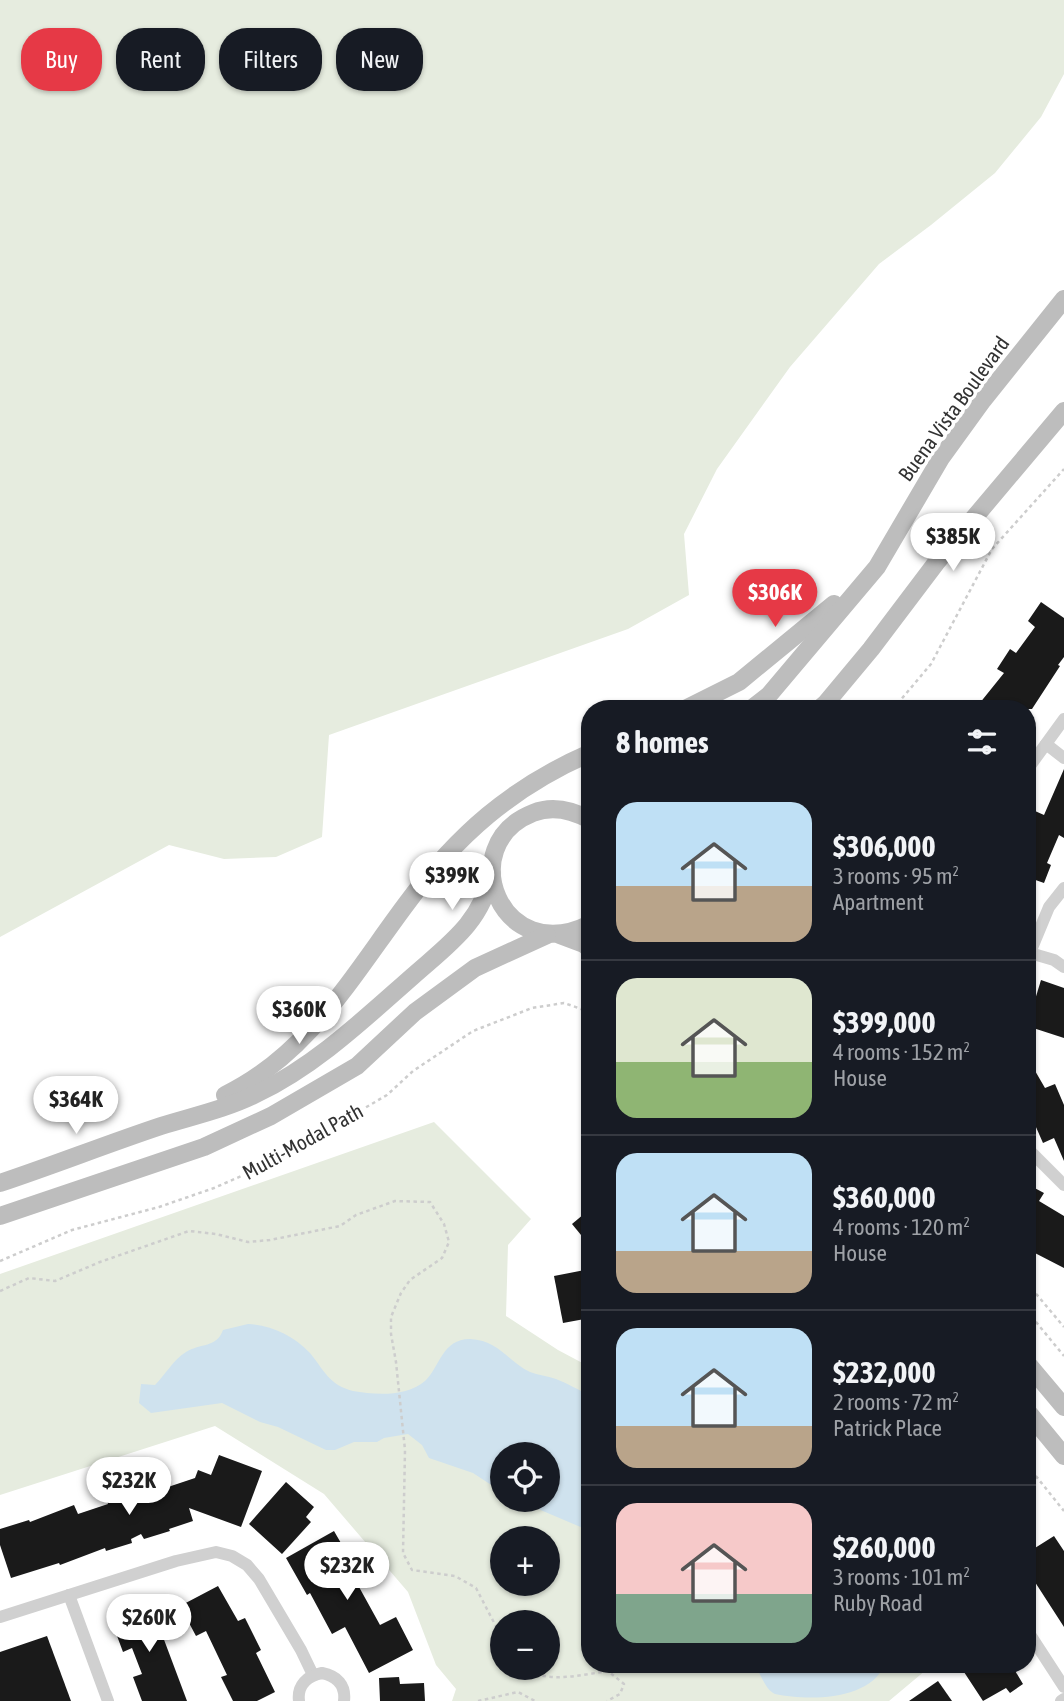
<!DOCTYPE html>
<html lang="en">
<head>
<meta charset="utf-8">
<style>
  :root { --surface:#171b24; --page:#20242c; --text:#f1f3f6; --muted:#9ea1a6; --line:#363941; --accent:#e63946 }
  body { margin:0; font-family:"Asap Condensed",sans-serif; background:var(--page); color:var(--text); height:100vh; display:flex; flex-direction:column; font-size:26px; white-space:nowrap }
  * { box-sizing:border-box; margin:0 }
  p { font-size:23px; color:var(--muted) }
  .icon { flex:none; width:38px; height:38px; fill:none; stroke:currentColor; stroke-width:2; stroke-linecap:round; stroke-linejoin:round }
  .map { position:relative; flex:1; overflow:hidden }
  .sheet { position:absolute; left:581px; top:700px; width:455px; height:973px; display:flex; flex-direction:column; background:var(--surface); border-radius:28px; box-shadow:0 2px 5px #0004 }
  .sheet>* { flex:none }
  .guide { position:absolute; left:21px; top:28px; width:455px; height:63px; display:flex; gap:14px }
  .fabs { position:absolute; left:490px; top:1442px; display:grid; gap:14px }
  .fabs a { display:grid; place-items:center; width:70px; height:70px; border-radius:50%; background:var(--surface); box-shadow:0 2px 5px #0004; font-size:35px }
  .price { position:absolute; translate:-50% -60px; padding:0 16px; border-radius:24px; background:#fff; color:#222; font-size:23px; line-height:46px; filter:drop-shadow(0 2px 4px #0008) }
  .price::after { content:''; position:absolute; left:50%; top:42px; width:21px; height:16px; margin-left:-10px; background:inherit; clip-path:polygon(0 0,100% 0,50% 100%) }
  .price.active { background:var(--accent); color:#fff }
  ul { padding:0; list-style:none }
  li { display:flex; align-items:center; gap:21px; height:175px; padding:0 35px }
  li+li { border-top:2px solid var(--line) }
  li span { display:grid; place-items:center; flex:none; width:196px; height:140px; border-radius:21px; color:#555 }
  li>.icon { margin-inline-start:auto }
  span .icon { width:84px; height:84px; fill:#fffc; stroke-width:1 }
  li b { font-size:30px }
  h2 { display:flex; justify-content:space-between; align-items:center; height:84px; padding:0 35px; font-size:30px }
  .chip { padding:0 24px; border-radius:28px; background:var(--surface); box-shadow:0 2px 5px #0004; font-size:24px; line-height:63px }
  .chip.active { background:var(--accent); color:#fff }
  .map>svg:first-child { display:block }
  .green { fill:#e6ecdf; fill-rule:evenodd }
  .water { fill:#cfe2ee }
  .building { fill:#1a1a1a }
  .lines { fill:none; stroke-linecap:round; stroke-linejoin:round }
  .path { stroke:#cdcdcd; stroke-width:2.5; stroke-dasharray:3.5 3.5; stroke-linecap:butt }
  .street { stroke:#d0d0d0; stroke-width:12 }
  .secondary { stroke:#bdbdbd; stroke-width:18 }
  .labels { text-anchor:middle; stroke-width:7; stroke-linejoin:round; paint-order:stroke }
  .street-label { font-size:21px; fill:#333; stroke:#fff }
</style>
</head>
<body>
<div class="map">
<svg width="1064" height="1701" viewBox="0 0 1064 1701">
  <rect width="100%" height="100%" fill="#fff"/>
  <!-- green -->
  <g class="green">
    <polygon points="0,0 1064,0 1064,74 1041,117 995,173 931,225 879,264 790,367 717,469 684,534 689,595 628,629 329,735 322,837 276,857 224,859 169,845 0,937"/>
    <path d="M434 1122 531 1219 508 1245 506 1316 558 1350 590 1367V1664H922L926 1670 889 1701H452L456 1689 436 1665 408 1592 324 1494 215 1426 0 1495V1274ZM502 1454H548V1500H502ZM502 1538H548V1584H502ZM502 1622H548V1668H502Z"/>
  </g>
  <!-- water -->
  <g class="water">
    <path d="M248 1324C271 1325 294 1336 310 1353 324 1370 329 1385 353 1391 375 1395 407 1397 425 1381 440 1367 442 1339 470 1339 499 1340 508 1362 530 1372 538 1375 547 1376 556 1379 567 1383 578 1390 590 1395V1531L517 1500H548V1454H502V1492L473 1473 429 1458 422 1445 408 1434 384 1438 377 1442H354L335 1450H326L278 1427 260 1422 222 1403 151 1413 139 1403 141 1384 155 1385C166 1374 173 1360 186 1352 200 1343 217 1348 223 1330Z"/>
    <path d="M731 1664H885C870 1701 808 1701 775 1694 765 1689 762 1676 756 1668L737 1667Z"/>
  </g>
  <!-- building -->
  <g class="building">
    <polygon points="1041,602 1064,618 1064,657 1058,665 1060,666 1032,709 975,709 1004,673 997,669 1010,649 1016,653 1035,627 1028,621"/>
    <polygon points="1064,769 1064,838 1059,835 1047,863 1051,865 1044,883 1027,877 1027,829 1035,811 1044,815"/>
    <polygon points="1041,980 1064,988 1064,1038 1027,1026"/>
    <polygon points="1027,1057 1045,1088 1055,1084 1064,1105 1064,1161 1054,1138 1043,1143 1032,1118 1027,1120"/>
    <polygon points="1027,1184 1044,1193 1039,1201 1064,1216 1064,1268 1031,1251 1036,1241 1027,1236"/>
    <polygon points="590,1209 590,1246 572,1224"/>
    <polygon points="590,1269 590,1318 563,1323 554,1276"/>
    <polygon points="219,1455 262,1471 241,1527 189,1508 193,1521 169,1529 170,1531 144,1539 141,1534 131,1539 132,1543 106,1551 105,1548 60,1565 59,1563 11,1578 0,1545 0,1529 29,1520 30,1522 74,1505 78,1514 108,1504 105,1494 128,1487 129,1490 165,1479 168,1487 195,1478 198,1470 211,1475"/>
    <polygon points="286,1482 314,1507 306,1517 311,1522 282,1554 249,1524"/>
    <polygon points="334,1531 353,1564 348,1567 380,1625 396,1617 413,1650 369,1673 345,1627 332,1634 310,1593 307,1595 286,1558"/>
    <polygon points="1054,1536 1064,1551 1064,1627 1033,1579 1027,1583 1027,1553"/>
    <polygon points="218,1586 238,1621 245,1618 261,1650 256,1653 275,1692 257,1701 233,1701 221,1677 227,1675 206,1631 196,1636 180,1606"/>
    <polygon points="153,1602 166,1636 163,1637 187,1701 142,1701 133,1677 142,1674 132,1648 123,1652 110,1617"/>
    <polygon points="47,1636 71,1701 0,1701 0,1652"/>
    <polygon points="976,1664 1011,1664 1023,1684 1010,1693 1006,1688 983,1701 964,1672"/>
    <polygon points="399,1677 400,1684 424,1683 425,1701 380,1701 379,1678"/>
    <polygon points="938,1681 952,1701 909,1701"/>
  </g>
  <g class="lines">
    <!-- path -->
    <g class="path">
      <polyline points="893,709 931,664 992,549 1064,469"/>
      <polyline points="0,1261 72,1230 159,1207 214,1188 271,1163 387,1095 413,1071 473,1031 532,1008 564,1003 590,1012"/>
      <polyline points="1027,1283 1064,1327"/>
      <polyline points="0,1291 29,1278 55,1281 100,1262 189,1231 216,1234 248,1242 270,1240 340,1226 356,1215 395,1201 430,1202 444,1224 449,1242 442,1258 410,1280 401,1293 391,1317 391,1334 396,1362 405,1450 403,1553 412,1570 455,1576 476,1588 502,1638"/>
      <polyline points="1027,1311 1064,1356"/>
      <polyline points="1027,1465 1064,1511"/>
      <path d="M523 1668C548 1684 580 1675 608 1671L624 1684 620 1694 607 1701"/>
      <polyline points="478,1701 518,1692 535,1701"/>
    </g>
    <!-- street -->
    <g class="street">
      <polyline points="1046,744 1064,758"/>
      <polyline points="1027,770 1064,719"/>
      <polyline points="1030,953 1054,960 1064,967"/>
      <polyline points="1027,960 1049,907 1064,888"/>
      <polyline points="1027,1148 1064,1185"/>
      <polyline points="69,1595 108,1701"/>
      <polyline points="0,1617 176,1561 216,1552 232,1556 247,1565 259,1579 301,1650 313,1675"/>
      <polyline points="1027,1630 1064,1687"/>
      <path d="M299 1701C297 1685 307 1676 322 1673 337 1676 346 1685 344 1701"/>
      <polyline points="1061,1701 1064,1699"/>
    </g>
    <!-- secondary -->
    <g class="secondary">
      <polyline points="685,709 739,682 834,604"/>
      <polyline points="751,709 769,695 877,567 941,458 983,400 1064,299"/>
      <polyline points="819,709 826,703 871,649 936,563 1064,411"/>
      <path d="M590 820C572 810 553 805 533 813 452 845 501 969 590 924"/>
      <polyline points="560,935 584,944 590,949"/>
      <path d="M225 1095C309 1054 353 975 407 903 457 835 512 787 590 753"/>
      <path d="M0 1183C54 1165 107 1144 161 1126 193 1116 226 1109 256 1094 315 1066 364 1019 413 976 449 944 481 923 492 873"/>
      <polyline points="0,1216 204,1147 271,1116 357,1066 415,1012 475,968 547,935"/>
      <polyline points="1027,1363 1064,1407"/>
      <polyline points="1027,1411 1064,1456"/>
    </g>
  </g>
  <g class="labels">
    <!-- street labels -->
    <g class="street-label">
      <text transform="translate(954 409) rotate(-54)" y="7">Buena Vista Boulevard</text>
      <text transform="translate(303 1142) rotate(-29)" y="7">Multi-Modal Path</text>
    </g>
  </g>
</svg>
<div class="fabs">
<a><svg class="icon" aria-label="locate" viewBox="0 0 24 24"><circle cx="12" cy="12" r="6"/><path d="M12 2v4M12 18v4M2 12h4M18 12h4"/></svg></a>
<a>+</a>
<a>−</a>
</div>
<b class="price" style="left:953px;top:573px">$385K</b>
<b class="price active" style="left:775px;top:629px">$306K</b>
<b class="price" style="left:452px;top:912px">$399K</b>
<b class="price" style="left:299px;top:1046px">$360K</b>
<b class="price" style="left:76px;top:1136px">$364K</b>
<b class="price" style="left:129px;top:1517px">$232K</b>
<b class="price" style="left:347px;top:1602px">$232K</b>
<b class="price" style="left:149px;top:1654px">$260K</b>
<div class="guide">
<a class="chip active">Buy</a>
<a class="chip">Rent</a>
<a class="chip">Filters</a>
<a class="chip">New</a>
</div>
<section class="sheet">
<h2>8 homes<svg class="icon" aria-label="filters" viewBox="0 0 24 24"><path d="M4 7h16M4 17h16"/><circle cx="9" cy="7" r="2"/><circle cx="15" cy="17" r="2"/></svg></h2>
<ul>
<li><span style="background:linear-gradient(#bfe0f5 60%,#b9a48a 0)"><svg class="icon" aria-label="home" viewBox="0 0 24 24"><path d="M3 11l9-7 9 7M6 9v11h12V9"/></svg></span><div><b>$306,000</b><p>3 rooms · 95 m²</p><p>Apartment</p></div></li>
<li><span style="background:linear-gradient(#dfe7d0 60%,#8fb573 0)"><svg class="icon" aria-label="home" viewBox="0 0 24 24"><path d="M3 11l9-7 9 7M6 9v11h12V9"/></svg></span><div><b>$399,000</b><p>4 rooms · 152 m²</p><p>House</p></div></li>
<li><span style="background:linear-gradient(#bfe0f5 70%,#b9a48a 0)"><svg class="icon" aria-label="home" viewBox="0 0 24 24"><path d="M3 11l9-7 9 7M6 9v11h12V9"/></svg></span><div><b>$360,000</b><p>4 rooms · 120 m²</p><p>House</p></div></li>
<li><span style="background:linear-gradient(#bfe0f5 70%,#b9a48a 0)"><svg class="icon" aria-label="home" viewBox="0 0 24 24"><path d="M3 11l9-7 9 7M6 9v11h12V9"/></svg></span><div><b>$232,000</b><p>2 rooms · 72 m²</p><p>Patrick Place</p></div></li>
<li><span style="background:linear-gradient(#f6c9c9 65%,#7fa58c 0)"><svg class="icon" aria-label="home" viewBox="0 0 24 24"><path d="M3 11l9-7 9 7M6 9v11h12V9"/></svg></span><div><b>$260,000</b><p>3 rooms · 101 m²</p><p>Ruby Road</p></div></li>
</ul>
</section>
</div>
</body>
</html>
